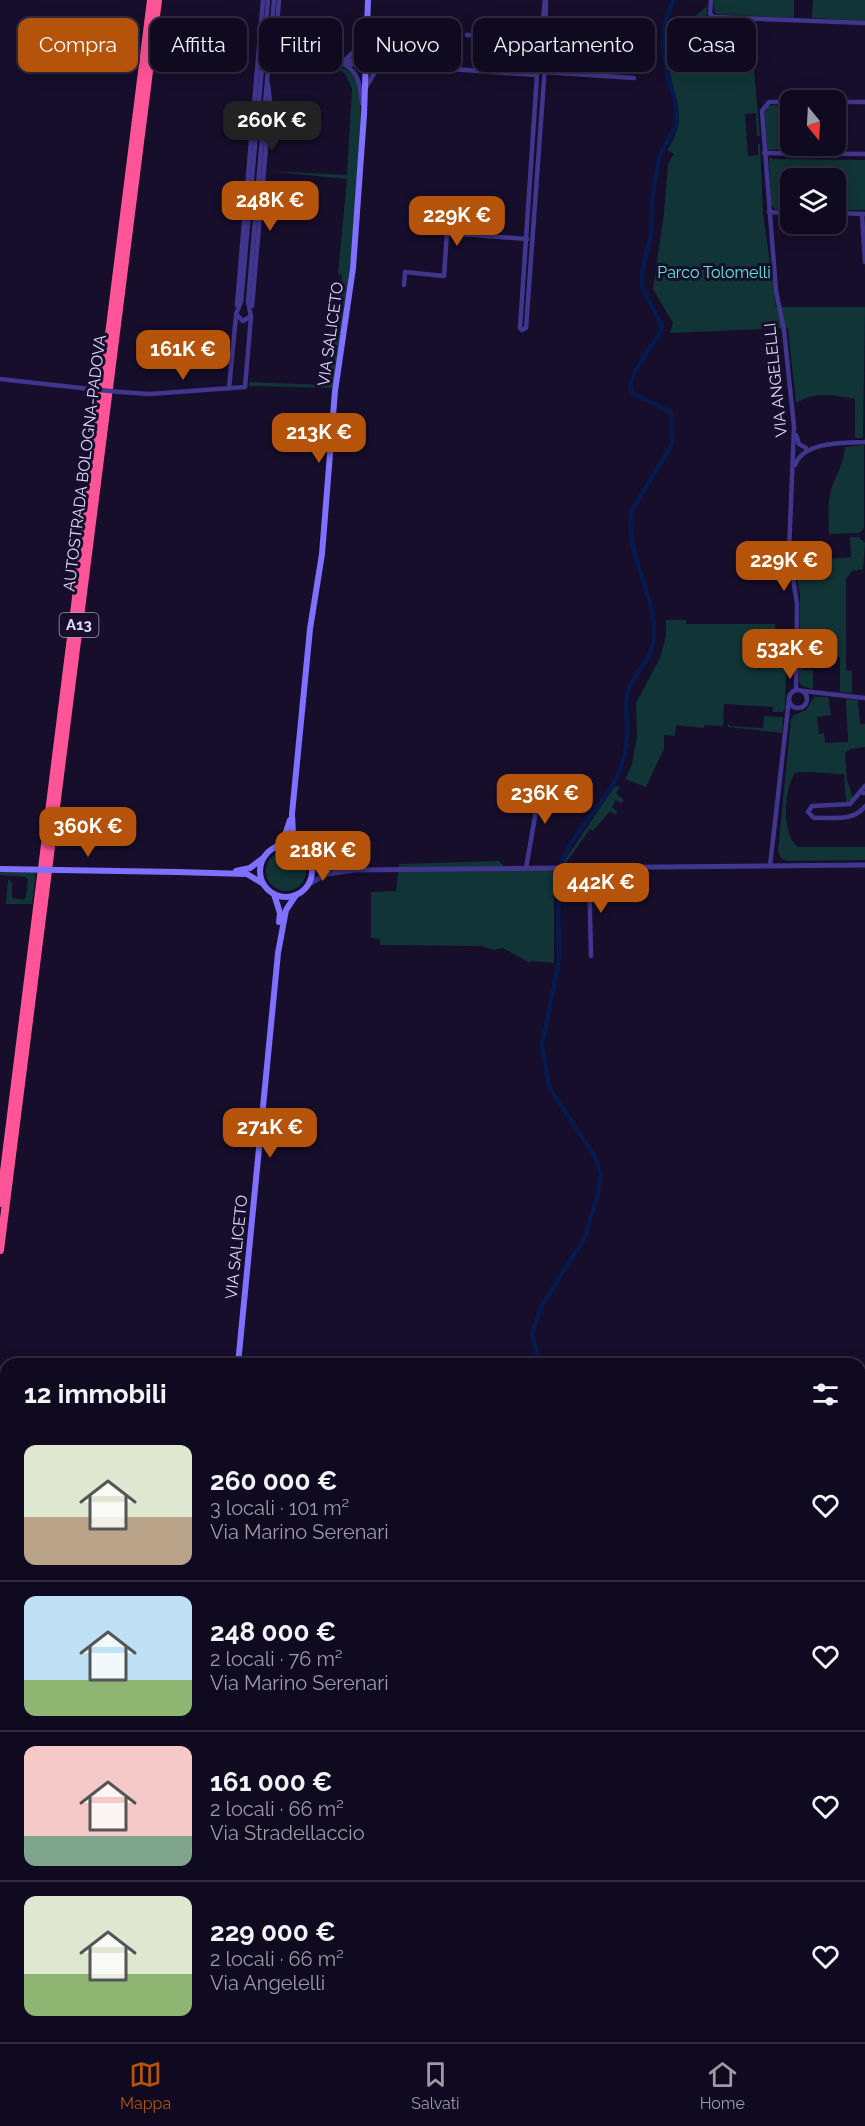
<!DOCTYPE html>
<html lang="it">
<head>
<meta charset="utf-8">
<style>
  :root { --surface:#100a20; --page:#191329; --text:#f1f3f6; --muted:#9c9aa5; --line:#302b3e; --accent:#b45309 }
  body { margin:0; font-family:Raleway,sans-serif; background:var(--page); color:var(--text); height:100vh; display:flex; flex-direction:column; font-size:22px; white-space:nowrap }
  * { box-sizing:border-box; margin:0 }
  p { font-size:20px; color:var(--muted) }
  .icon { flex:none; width:33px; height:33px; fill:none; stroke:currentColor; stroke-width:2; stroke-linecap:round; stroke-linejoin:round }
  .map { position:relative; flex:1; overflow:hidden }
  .details { position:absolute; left:0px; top:1358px; width:866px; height:686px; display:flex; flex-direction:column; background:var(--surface); border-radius:18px 18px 0 0; box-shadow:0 3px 15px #0003,0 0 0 2px var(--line) }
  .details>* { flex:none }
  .guide { position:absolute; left:18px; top:18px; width:830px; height:54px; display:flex; gap:12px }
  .needle { width:39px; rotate:162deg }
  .fabs { position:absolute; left:780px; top:90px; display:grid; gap:12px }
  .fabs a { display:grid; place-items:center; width:66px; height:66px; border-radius:12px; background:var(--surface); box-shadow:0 3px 15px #0003,0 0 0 2px var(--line); font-size:30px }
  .price { position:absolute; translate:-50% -51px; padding:0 14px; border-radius:12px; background:var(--accent); color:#fff; font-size:20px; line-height:39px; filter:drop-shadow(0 2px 3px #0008) }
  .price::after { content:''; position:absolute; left:50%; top:36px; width:18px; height:14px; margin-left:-9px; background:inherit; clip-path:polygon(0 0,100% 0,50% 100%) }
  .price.selected { background:#222; color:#fff }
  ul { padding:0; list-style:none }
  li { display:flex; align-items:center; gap:18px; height:150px; padding:0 24px }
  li+li { border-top:2px solid var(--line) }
  li span { display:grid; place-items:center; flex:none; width:168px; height:120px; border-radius:12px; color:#555 }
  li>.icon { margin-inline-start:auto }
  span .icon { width:72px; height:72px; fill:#fffc; stroke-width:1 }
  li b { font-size:26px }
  h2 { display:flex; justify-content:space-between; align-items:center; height:72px; padding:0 24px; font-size:26px }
  .pill { padding:0 21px; border-radius:12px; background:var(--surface); box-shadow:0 3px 15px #0003,0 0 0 2px var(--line); font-size:21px; line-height:54px }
  .pill.selected { background:var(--accent); color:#fff }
  .tabs { display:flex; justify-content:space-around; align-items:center; height:84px; border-top:2px solid var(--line); background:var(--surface); font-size:16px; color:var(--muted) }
  .tabs a { display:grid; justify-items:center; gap:3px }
  .tabs .selected { color:var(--accent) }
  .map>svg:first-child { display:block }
  .green { fill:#113436 }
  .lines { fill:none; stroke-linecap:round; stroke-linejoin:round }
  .canal { stroke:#061a4d; stroke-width:4.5 }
  .minor { stroke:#40368e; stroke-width:4.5 }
  .tertiary { stroke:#40368e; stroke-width:5 }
  .secondary { stroke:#7f70ff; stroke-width:6 }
  .motorway { stroke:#ff5497; stroke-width:8 }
  .minor-bridge { stroke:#40368e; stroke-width:4.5 }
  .secondary-bridge { stroke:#7f70ff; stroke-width:6 }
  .labels { text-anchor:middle; stroke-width:6; stroke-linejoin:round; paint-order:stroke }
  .shield { fill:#160e2b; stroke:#a39cbf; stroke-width:1.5 }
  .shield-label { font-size:15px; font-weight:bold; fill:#e0d9ff }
  .park-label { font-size:16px; fill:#59ead2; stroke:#160e2b }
  .street-label { font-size:16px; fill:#e0d9ff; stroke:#160e2b }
</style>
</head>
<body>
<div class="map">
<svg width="865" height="2042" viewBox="0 0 865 2042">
  <rect width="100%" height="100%" fill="#160e2b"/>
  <!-- green -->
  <g class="green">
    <polygon points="713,0 794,0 794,18 715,14"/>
    <polygon points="813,0 865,0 865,21 812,18"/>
    <path d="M707 6 706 54 753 59 760 136H757L756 113 745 114 748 156 758 155V144H760L763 213 776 307H865L863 438H855V399C832 395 817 391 796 403L788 328 670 333 673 323 653 289 664 213 668 164 674 154 667 150C687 122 676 102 670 73 667 57 667 41 669 25L686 30 695 16Z"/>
    <path d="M331 65C340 66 349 69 354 77 376 109 340 340 333 388L249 386 250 382 324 385 329 331H334L342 275 338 274 347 179 267 171 347 175 352 88 344 73Z"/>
    <polygon points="773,105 790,105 790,146 806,146 806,148 767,150 765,113 768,106"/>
    <polygon points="769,156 772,159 865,160 865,210 836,210 836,178 790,178 790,209 774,209 771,204"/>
    <path d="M864 445V528L859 533 829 534C829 519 827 504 831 490 836 474 844 464 845 447Z"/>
    <polygon points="850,537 859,537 865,543 863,569 852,571 846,579 846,670 852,671 852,693 840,692 840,657 824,657 823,638 813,632 805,636 803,640 803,670 813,670 813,689 802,686 799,681 800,596 795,562 851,557"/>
    <polygon points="666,620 686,620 686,624 775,624 775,633 787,633 785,708 783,712 773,712 773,707 724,704 723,726 704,725 704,728 676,725 675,736 664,735 664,749 646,787 625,779 632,764 637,737 636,703 660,658 666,636"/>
    <path d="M814 697H828L829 700 831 715 817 717 819 734 824 733 825 743 848 742 846 699 858 700 860 724H865V747L850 749 845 753 847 780 853 798 846 803 844 774C834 774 801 770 795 773 784 787 781 835 798 847H865V860L787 861 781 858 778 852 791 719 794 715 806 710Z"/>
    <polygon points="764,716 783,717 782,733 728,727 728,723 730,726 763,728"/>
    <polygon points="615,786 620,787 616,793 624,800 621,803 616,800 612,807 617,812 616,815 610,811 593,831 590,829 565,864 564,861"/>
    <circle cx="286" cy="871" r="20"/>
    <polygon points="499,861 505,868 557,868 554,881 554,963 531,961 530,963 503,948 494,950 481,946 380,945 380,939 371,938 371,892 396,891 399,864"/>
    <polygon points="0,871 36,872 32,904 6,904 8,879 12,883 12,898 23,900 26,897 28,879 25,877 0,875"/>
  </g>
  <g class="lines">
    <!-- canal -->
    <g class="canal">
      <path d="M540 1364 532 1334 541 1307 584 1239 598 1194 601 1174 595 1157 549 1087 542 1045 559 960 558 874C566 838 598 812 615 781 622 767 627 748 627 732 628 719 624 705 628 691 633 674 650 662 653 643 660 596 623 557 632 510L672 444 671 412 632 393C623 375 657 345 662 326L642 287V273L651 233 652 200 659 157 677 122 676 105 668 78 663 46 665 23 673 0"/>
      <polyline points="292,2042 294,2037"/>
    </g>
    <!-- minor -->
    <g class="minor">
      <polyline points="268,0 241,302 236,314 243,321 251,316 248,302 274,0"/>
      <polyline points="545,0 537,75 520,328 522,330 526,328 545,66 546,0"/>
      <polyline points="711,0 710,14 714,17 865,23"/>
      <polyline points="272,29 277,25 279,0"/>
      <polyline points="467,35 479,36 477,71"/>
      <polyline points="368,42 377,57 393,65 537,75"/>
      <polyline points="266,58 345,60 359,47 365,22"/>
      <polyline points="345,60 384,63"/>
      <path d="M339 62C359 70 360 84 362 103"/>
      <polyline points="347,64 386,67"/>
      <polyline points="544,72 634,78"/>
      <polyline points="366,87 375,72 384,68"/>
      <polyline points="790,102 769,102 762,111 776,291 784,330 794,427 789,552 797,604 796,690"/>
      <polyline points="836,102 865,102"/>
      <polyline points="764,153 865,154"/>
      <polyline points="769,212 790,213"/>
      <polyline points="836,213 865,214"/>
      <polyline points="862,214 865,262"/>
      <polyline points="447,233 450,203 461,199 469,206 467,235"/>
      <polyline points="404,285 405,272 444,276 447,233 527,239"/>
      <polyline points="237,305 263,0"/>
      <polyline points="252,306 270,102 268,84"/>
      <polyline points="0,379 90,389"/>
      <polyline points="229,388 236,316"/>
      <polyline points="120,392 150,394 245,387 251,317"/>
      <polyline points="796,435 799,444 806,448"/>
      <path d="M795 465C804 441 844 443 865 442"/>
      <circle cx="798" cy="699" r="9"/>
      <polyline points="803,691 865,698"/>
      <path d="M865 786 850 804 812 806 808 812 814 818C832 817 854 822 865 806"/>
      <polyline points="863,793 865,793"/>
      <polyline points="770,866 789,699"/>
      <polyline points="526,868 542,777"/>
      <polyline points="589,868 591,956"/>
    </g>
    <!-- tertiary -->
    <g class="tertiary">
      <polyline points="309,859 324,867 341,869"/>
      <polyline points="309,884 327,874 355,870 865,865"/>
    </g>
    <!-- secondary -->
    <g class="secondary">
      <circle cx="286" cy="871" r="26"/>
      <polyline points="276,847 284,838 290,820"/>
      <polyline points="303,851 293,835 292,814 310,629 322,554 335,391 353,268 364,115 368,0"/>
      <polyline points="236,871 250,868 262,859"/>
      <polyline points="177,872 247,874 262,883"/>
      <polyline points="274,894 280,913 279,922"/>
      <polyline points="238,1364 278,953 286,910 296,895"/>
      <polyline points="200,2042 201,2037"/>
    </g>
    <!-- motorway -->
    <g class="motorway">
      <polyline points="0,1203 151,0"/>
      <polyline points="0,1250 158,0"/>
    </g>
    <!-- minor-bridge -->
    <polyline class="minor-bridge" points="90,389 120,392"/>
    <!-- secondary-bridge -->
    <polyline class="secondary-bridge" points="0,869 177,872"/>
  </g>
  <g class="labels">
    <!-- shield labels -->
    <rect class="shield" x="59.5" y="613" width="39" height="24" rx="4.5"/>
    <g class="shield-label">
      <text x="79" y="630">A13</text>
    </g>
    <!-- park labels -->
    <g class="park-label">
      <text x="714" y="278">Parco Tolomelli</text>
    </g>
    <!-- street labels -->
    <g class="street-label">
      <text transform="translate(330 334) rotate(-82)" y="6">VIA SALICETO</text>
      <text transform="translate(775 380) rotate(-96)" y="6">VIA ANGELELLI</text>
      <text transform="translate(84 463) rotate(-83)" y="6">AUTOSTRADA BOLOGNA-PADOVA</text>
      <text transform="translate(236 1247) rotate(-84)" y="6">VIA SALICETO</text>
    </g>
  </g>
</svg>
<div class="fabs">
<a><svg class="needle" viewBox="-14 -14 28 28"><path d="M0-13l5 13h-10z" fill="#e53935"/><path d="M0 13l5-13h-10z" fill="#9c9aa5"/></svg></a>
<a><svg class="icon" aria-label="layers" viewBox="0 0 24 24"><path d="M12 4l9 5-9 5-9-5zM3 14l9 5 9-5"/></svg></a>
</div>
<b class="price selected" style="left:272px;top:152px">260K €</b>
<b class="price" style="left:270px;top:232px">248K €</b>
<b class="price" style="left:457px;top:247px">229K €</b>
<b class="price" style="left:183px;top:381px">161K €</b>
<b class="price" style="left:319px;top:464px">213K €</b>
<b class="price" style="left:784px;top:592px">229K €</b>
<b class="price" style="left:790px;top:680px">532K €</b>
<b class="price" style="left:545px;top:825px">236K €</b>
<b class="price" style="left:88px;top:858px">360K €</b>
<b class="price" style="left:323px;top:882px">218K €</b>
<b class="price" style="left:601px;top:914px">442K €</b>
<b class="price" style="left:270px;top:1159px">271K €</b>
<div class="guide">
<a class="pill selected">Compra</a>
<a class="pill">Affitta</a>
<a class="pill">Filtri</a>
<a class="pill">Nuovo</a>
<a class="pill">Appartamento</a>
<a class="pill">Casa</a>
</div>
<section class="details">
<h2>12 immobili<svg class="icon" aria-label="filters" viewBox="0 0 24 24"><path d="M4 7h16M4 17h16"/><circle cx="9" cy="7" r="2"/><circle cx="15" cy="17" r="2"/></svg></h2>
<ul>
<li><span style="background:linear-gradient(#dfe7d0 60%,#b9a48a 0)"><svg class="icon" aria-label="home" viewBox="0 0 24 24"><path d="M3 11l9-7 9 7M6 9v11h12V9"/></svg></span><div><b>260 000 €</b><p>3 locali · 101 m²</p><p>Via Marino Serenari</p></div><svg class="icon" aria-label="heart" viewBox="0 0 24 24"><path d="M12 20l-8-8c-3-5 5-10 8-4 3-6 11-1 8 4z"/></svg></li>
<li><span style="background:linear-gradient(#bfe0f5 70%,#8fb573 0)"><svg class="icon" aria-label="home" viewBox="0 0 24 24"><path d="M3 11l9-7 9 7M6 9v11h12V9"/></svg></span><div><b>248 000 €</b><p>2 locali · 76 m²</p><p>Via Marino Serenari</p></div><svg class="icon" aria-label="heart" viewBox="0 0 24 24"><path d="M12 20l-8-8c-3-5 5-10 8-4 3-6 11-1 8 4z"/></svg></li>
<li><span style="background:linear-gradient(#f6c9c9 75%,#7fa58c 0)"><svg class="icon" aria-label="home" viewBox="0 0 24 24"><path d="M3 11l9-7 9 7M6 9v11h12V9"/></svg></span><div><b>161 000 €</b><p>2 locali · 66 m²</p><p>Via Stradellaccio</p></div><svg class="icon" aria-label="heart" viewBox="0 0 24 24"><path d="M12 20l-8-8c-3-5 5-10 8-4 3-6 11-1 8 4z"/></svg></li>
<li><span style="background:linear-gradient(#dfe7d0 65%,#8fb573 0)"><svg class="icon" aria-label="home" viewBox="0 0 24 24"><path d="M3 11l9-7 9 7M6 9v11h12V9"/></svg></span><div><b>229 000 €</b><p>2 locali · 66 m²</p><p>Via Angelelli</p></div><svg class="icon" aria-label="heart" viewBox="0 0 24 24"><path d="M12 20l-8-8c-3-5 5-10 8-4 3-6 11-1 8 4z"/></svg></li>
</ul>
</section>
</div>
<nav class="tabs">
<a class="selected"><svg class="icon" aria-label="map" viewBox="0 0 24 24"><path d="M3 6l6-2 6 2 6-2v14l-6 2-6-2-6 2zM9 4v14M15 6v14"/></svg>Mappa</a>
<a><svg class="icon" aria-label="saved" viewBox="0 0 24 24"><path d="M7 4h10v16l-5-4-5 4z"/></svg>Salvati</a>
<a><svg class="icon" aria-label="home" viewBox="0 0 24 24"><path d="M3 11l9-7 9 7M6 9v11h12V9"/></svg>Home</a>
</nav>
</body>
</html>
